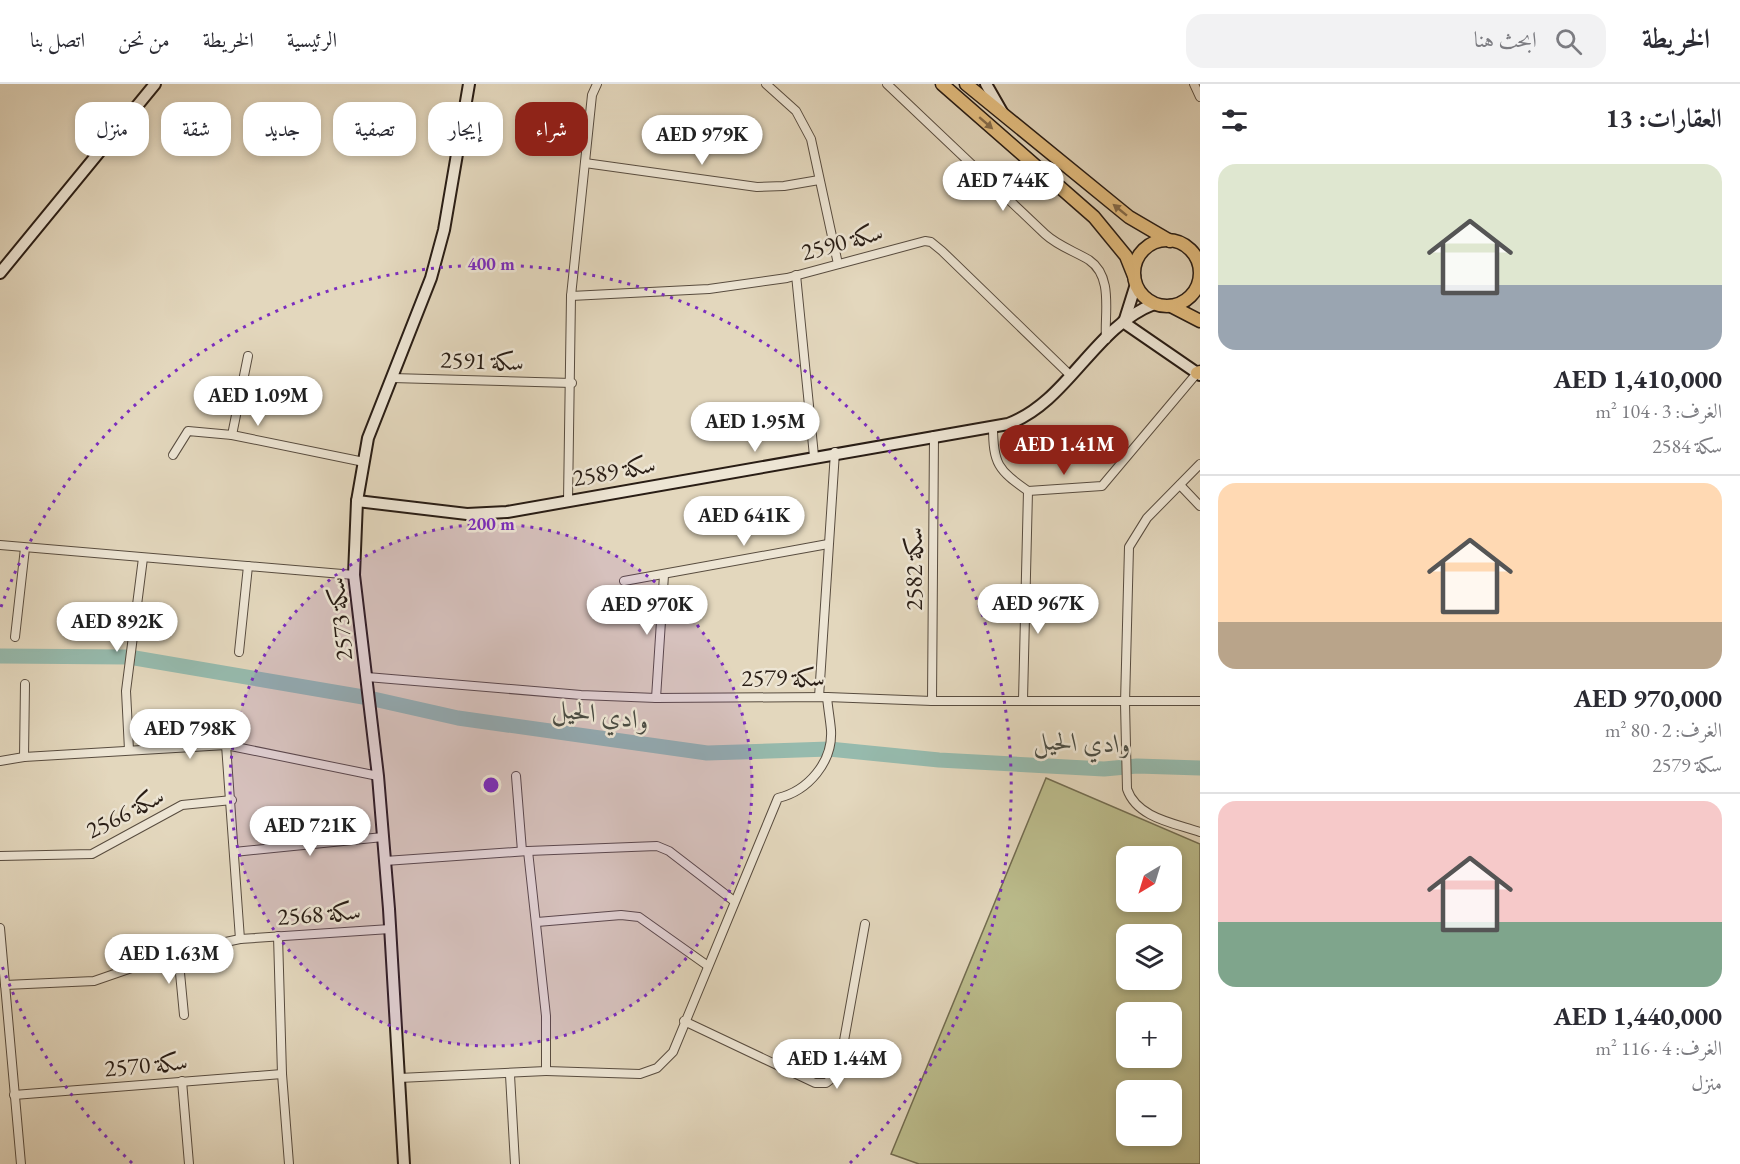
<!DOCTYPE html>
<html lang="ar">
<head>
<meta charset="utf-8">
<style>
  :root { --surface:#fff; --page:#f2f2f3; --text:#2b2b33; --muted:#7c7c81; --line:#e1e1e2; --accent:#8f2418 }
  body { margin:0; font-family:"EB Garamond",Amiri,serif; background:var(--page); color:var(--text); direction:rtl; height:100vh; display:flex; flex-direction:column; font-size:22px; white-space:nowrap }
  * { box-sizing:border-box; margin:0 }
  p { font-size:20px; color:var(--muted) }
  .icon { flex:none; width:33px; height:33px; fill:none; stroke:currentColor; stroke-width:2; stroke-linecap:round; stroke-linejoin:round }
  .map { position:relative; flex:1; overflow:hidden; direction:ltr }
  .sheet { display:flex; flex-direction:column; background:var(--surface); width:540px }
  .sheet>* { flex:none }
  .guide { position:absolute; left:18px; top:18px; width:570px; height:54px; direction:rtl; display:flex; gap:12px }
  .needle { width:39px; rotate:218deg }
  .fabs { position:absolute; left:1116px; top:762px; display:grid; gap:12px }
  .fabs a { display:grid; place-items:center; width:66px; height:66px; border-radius:12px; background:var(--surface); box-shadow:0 3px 9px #0003; font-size:30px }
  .price { position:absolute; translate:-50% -51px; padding:0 14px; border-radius:21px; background:#fff; color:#222; font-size:20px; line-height:39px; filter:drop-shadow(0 2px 3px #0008) }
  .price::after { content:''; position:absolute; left:50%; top:36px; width:18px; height:14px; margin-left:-9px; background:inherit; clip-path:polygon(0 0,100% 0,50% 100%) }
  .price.active { background:var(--accent); color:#fff }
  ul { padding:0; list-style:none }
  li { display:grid; align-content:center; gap:12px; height:318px; padding:0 18px }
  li+li { border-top:2px solid var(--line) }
  li span { display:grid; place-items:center; height:186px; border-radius:18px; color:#555 }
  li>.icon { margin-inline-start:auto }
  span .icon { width:108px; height:108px; fill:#fffc; stroke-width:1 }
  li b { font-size:26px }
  h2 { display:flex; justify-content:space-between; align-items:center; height:72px; padding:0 18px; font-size:26px }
  .pill { padding:0 21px; border-radius:18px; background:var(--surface); box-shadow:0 3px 9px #0003; font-size:21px; line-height:54px }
  .pill.active { background:var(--accent); color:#fff }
  header { display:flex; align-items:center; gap:36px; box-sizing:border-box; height:84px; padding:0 30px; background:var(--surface); border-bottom:2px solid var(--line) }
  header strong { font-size:28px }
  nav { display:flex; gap:33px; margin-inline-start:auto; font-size:21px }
  .search { width:420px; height:54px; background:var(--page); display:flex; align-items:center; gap:15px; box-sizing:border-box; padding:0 21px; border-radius:18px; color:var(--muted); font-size:22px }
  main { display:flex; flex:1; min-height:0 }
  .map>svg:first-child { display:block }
  .green { fill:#bbbc8c; stroke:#726c50; stroke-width:1.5; fill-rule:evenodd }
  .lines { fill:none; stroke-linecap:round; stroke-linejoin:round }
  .river { stroke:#96baad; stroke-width:15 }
  .street-casing { stroke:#584c3f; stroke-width:10 }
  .secondary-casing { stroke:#291d15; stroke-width:14 }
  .primary-casing { stroke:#291d15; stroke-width:15 }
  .street { stroke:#ede5d4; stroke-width:8 }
  .secondary { stroke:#ede5d4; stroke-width:10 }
  .primary { stroke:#e2bc7e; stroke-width:12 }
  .oneway { fill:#866c4a }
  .ring { fill:none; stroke:#7b2cbf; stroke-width:3; stroke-dasharray:3 6 }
  .labels { text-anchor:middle; stroke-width:5; stroke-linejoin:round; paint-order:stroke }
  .street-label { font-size:24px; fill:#291d15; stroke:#ede5d4 }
  .water-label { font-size:26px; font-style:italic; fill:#4a4c43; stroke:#ede5d4 }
  .centre { fill:#7b2cbf; stroke:#ede5d4; stroke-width:3 }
  .ring-label { font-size:18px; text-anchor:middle; font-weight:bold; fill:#7b2cbf; stroke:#ede5d4; stroke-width:5; stroke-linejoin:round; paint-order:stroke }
</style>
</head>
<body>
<header>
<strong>الخريطة</strong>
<div class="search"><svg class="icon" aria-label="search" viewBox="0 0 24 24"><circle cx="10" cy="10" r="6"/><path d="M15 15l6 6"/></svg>ابحث هنا</div>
<nav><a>الرئيسية</a><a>الخريطة</a><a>من نحن</a><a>اتصل بنا</a></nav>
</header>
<main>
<section class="sheet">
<h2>العقارات: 13<svg class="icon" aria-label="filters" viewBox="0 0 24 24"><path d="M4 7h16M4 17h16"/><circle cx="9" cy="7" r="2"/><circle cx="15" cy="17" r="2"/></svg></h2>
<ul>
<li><span style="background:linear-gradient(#dfe7d0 65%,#9aa5b1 0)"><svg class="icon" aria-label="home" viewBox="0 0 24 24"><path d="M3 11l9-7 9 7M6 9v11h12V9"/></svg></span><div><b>AED 1,410,000</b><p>الغرف: 3 · 104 m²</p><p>سكة 2584</p></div></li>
<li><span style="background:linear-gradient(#ffd9b3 75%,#b9a48a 0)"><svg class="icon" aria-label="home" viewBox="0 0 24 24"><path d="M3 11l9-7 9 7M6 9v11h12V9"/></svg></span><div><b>AED 970,000</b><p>الغرف: 2 · 80 m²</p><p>سكة 2579</p></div></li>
<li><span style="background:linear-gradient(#f6c9c9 65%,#7fa58c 0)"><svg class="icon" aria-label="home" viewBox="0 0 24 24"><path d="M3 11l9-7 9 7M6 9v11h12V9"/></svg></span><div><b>AED 1,440,000</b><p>الغرف: 4 · 116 m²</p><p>منزل</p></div></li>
</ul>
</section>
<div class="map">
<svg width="1200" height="1080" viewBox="0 0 1200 1080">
  <rect width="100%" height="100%" fill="#e3d7bd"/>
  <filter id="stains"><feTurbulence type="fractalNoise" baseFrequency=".00333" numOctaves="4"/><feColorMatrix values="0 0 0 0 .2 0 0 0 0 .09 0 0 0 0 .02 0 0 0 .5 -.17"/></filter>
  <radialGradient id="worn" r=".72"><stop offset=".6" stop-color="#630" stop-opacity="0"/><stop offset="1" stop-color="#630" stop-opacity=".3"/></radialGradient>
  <!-- green -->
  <path class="green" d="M1046 694 1200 760V1080H919L891 1070ZM1126 772H1172V818H1126ZM1126 850H1172V896H1126ZM1126 928H1172V974H1126ZM1126 1006H1172V1052H1126Z"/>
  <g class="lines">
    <!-- river -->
    <polyline class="river" points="0,572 129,573 369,614 458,634 707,669 829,665 939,676 1104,685 1137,682 1200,684"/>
    <!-- street casing -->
    <g class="street-casing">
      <g id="street">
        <polyline points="766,0 796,27 811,55 838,180"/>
        <path d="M887 0 1045 150C1058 162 1074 167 1089 176 1114 193 1104 230 1106 255"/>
        <polyline points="1194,0 1200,13"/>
        <polyline points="585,79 757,103 784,102 819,96"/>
        <polyline points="796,191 814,372"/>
        <polyline points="571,212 709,205 787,194 925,157 931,158 942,167 1070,291"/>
        <polyline points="392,294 572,299"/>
        <path d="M993 342C993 380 998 386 1028 407L1023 616"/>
        <polyline points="232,351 248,272"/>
        <polyline points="173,371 188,347 232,351 364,378"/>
        <path d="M1200 380 1147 434 1129 463 1125 619 1127 705C1137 734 1174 739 1200 748"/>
        <polyline points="1180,401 1200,422"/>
        <polyline points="1028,407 1102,402 1197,289"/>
        <polyline points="568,417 571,212 592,11 597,0"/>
        <polyline points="0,461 354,491"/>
        <polyline points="624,497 828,460"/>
        <polyline points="15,553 25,464"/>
        <polyline points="239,568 248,482"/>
        <polyline points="367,593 581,611 656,614 827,613 932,617 1200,617"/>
        <polyline points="819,613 835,368"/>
        <polyline points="656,614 664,491"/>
        <polyline points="932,617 934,352"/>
        <polyline points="226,661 240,855"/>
        <polyline points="129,666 126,607 143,474"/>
        <polyline points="24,673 25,600"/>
        <polyline points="0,677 24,673 226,661 378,692"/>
        <polyline points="516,692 522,767"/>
        <polyline points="234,768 383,753"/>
        <polyline points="0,772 92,770 182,721 232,716"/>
        <polyline points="385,777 528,767 657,762 669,767 734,817"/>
        <polyline points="537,838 621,831 639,833 708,882"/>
        <polyline points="0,844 21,1080"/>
        <polyline points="278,852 282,990 289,1080"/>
        <polyline points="178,868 184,931"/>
        <polyline points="5,901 94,897 178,868 240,855 390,845"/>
        <polyline points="684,937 815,999 826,999 838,990 865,840"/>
        <path d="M546 987 640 990 657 984 673 968 778 714C808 707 833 678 831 646 830 635 828 624 827 613"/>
        <polyline points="510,991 515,1080"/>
        <polyline points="399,994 546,987 546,932 528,767"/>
        <polyline points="182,997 189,1080"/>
        <polyline points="14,1011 282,990"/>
      </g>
    </g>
    <!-- secondary casing -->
    <g class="secondary-casing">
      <g id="secondary">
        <polyline points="986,0 1002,28"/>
        <polyline points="0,189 155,0"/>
        <polyline points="1125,235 1136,200"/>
        <polyline points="1123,238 1200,291"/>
        <path d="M357 417 467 430 507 428 1008 340C1068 318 1094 243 1154 220"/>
        <polyline points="404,1080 389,825 378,692 354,491 357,417 368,354 431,194 444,146 469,0"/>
      </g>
    </g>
    <!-- primary casing -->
    <g class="primary-casing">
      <g id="primary">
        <polyline points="942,0 1094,133 1126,172 1134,192"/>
        <polyline points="966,0 1129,133 1170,157"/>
        <circle cx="1167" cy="189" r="33"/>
        <polyline points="1171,222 1200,237"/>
        <polyline points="1197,289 1200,288"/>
      </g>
    </g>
    <!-- street -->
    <use href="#street" class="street"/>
    <!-- secondary -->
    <use href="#secondary" class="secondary"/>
    <!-- primary -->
    <use href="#primary" class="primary"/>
  </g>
  <!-- one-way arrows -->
  <defs><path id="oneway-solid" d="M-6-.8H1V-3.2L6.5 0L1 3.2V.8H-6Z" transform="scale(1.5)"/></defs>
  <g class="oneway">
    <use href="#oneway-solid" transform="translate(986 39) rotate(41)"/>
    <use href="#oneway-solid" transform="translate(1120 126) rotate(-141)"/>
  </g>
  <!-- distance rings -->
  <circle cx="491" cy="701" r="261" fill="#7b2cbf" fill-opacity=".12"/>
  <g class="ring">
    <circle cx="491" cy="701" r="261"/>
    <path d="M132 1079A521 521 0 0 1 1 879M1 523A521 521 0 1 1 850 1079"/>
  </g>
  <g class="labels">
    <!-- street labels -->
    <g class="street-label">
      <text transform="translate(842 158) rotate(-15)" y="8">سكة 2590</text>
      <text transform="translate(482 277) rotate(2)" y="8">سكة 2591</text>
      <text transform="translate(614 387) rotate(-10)" y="8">سكة 2589</text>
      <text transform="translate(914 485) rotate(-90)" y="8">سكة 2582</text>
      <text transform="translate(340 535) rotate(-96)" y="8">سكة 2573</text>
      <text x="783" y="602">سكة 2579</text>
      <text transform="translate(125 729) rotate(-27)" y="8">سكة 2566</text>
      <text transform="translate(319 830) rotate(-4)" y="8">سكة 2568</text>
      <text transform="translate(146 981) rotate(-5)" y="8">سكة 2570</text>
    </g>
    <!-- water labels -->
    <g class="water-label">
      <text transform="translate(601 630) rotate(8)" y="9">وادي الحيل</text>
      <text transform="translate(1082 658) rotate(2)" y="9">وادي الحيل</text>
    </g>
  </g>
  <circle cx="491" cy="701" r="9" class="centre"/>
  <g class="ring-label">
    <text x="491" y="186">400 m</text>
    <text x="491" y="446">200 m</text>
  </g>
  <rect width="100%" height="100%" filter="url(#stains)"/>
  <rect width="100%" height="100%" fill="url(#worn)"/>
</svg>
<div class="fabs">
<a><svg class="needle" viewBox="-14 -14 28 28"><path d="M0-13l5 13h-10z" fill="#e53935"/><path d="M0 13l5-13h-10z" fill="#7c7c81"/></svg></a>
<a><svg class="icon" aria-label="layers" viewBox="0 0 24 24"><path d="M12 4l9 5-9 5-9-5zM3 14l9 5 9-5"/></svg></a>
<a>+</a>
<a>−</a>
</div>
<b class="price" style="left:702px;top:82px">AED 979K</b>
<b class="price" style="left:1003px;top:128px">AED 744K</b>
<b class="price" style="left:258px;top:343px">AED 1.09M</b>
<b class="price" style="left:755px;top:369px">AED 1.95M</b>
<b class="price active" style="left:1064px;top:392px">AED 1.41M</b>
<b class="price" style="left:744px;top:463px">AED 641K</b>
<b class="price" style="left:1038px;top:551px">AED 967K</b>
<b class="price" style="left:647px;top:552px">AED 970K</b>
<b class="price" style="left:117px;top:569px">AED 892K</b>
<b class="price" style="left:190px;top:676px">AED 798K</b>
<b class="price" style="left:310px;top:773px">AED 721K</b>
<b class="price" style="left:169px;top:901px">AED 1.63M</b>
<b class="price" style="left:837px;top:1006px">AED 1.44M</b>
<div class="guide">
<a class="pill active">شراء</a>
<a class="pill">إيجار</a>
<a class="pill">تصفية</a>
<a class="pill">جديد</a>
<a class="pill">شقة</a>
<a class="pill">منزل</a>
</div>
</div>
</main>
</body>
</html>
